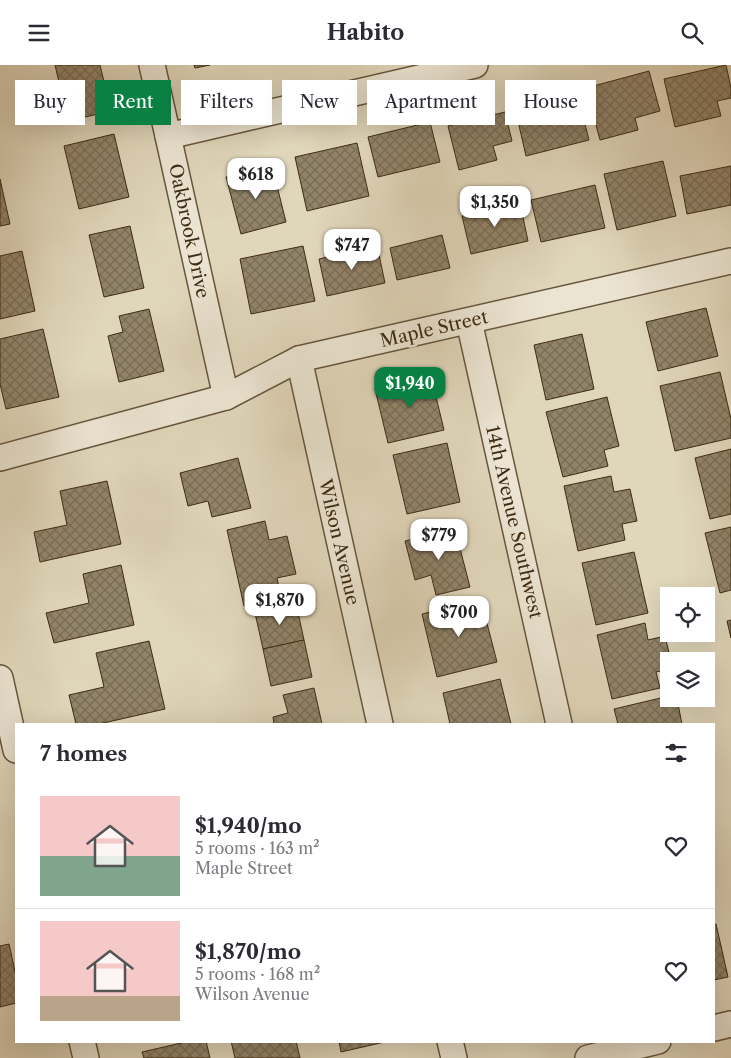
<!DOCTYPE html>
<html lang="en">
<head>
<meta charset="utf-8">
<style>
  :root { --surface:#fff; --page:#f2f2f3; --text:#2b2b33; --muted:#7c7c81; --line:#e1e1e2; --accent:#0b8043 }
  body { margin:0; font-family:"Libre Caslon Text",serif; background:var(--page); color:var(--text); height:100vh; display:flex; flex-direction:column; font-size:19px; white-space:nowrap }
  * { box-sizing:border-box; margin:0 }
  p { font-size:16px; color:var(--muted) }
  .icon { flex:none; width:28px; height:28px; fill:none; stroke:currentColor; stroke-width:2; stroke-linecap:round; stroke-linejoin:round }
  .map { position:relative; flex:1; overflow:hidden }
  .sheet { position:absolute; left:15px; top:658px; width:700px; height:320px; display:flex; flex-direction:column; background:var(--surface); border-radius:0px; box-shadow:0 5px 20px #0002 }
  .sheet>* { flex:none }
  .banner { position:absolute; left:15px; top:15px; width:701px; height:45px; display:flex; gap:10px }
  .controls { position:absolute; left:660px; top:522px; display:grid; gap:10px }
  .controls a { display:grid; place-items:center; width:55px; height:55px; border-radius:0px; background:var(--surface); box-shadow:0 5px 20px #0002; font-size:25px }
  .price { position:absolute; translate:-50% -42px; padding:0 11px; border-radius:10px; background:#fff; color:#222; font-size:16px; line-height:32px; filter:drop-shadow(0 1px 2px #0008) }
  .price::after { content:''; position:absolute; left:50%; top:30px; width:15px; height:11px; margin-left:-8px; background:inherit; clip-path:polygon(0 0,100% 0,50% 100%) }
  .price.current { background:var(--accent); color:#fff }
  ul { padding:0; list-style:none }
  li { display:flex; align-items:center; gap:15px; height:125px; padding:0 25px }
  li+li { border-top:1px solid var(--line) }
  li span { display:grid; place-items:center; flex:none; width:140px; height:100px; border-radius:0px; color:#555 }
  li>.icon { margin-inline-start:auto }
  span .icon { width:60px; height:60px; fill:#fffc; stroke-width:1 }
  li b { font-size:21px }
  h2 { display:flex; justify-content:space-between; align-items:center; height:60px; padding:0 25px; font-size:21px }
  .pill { padding:0 18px; border-radius:0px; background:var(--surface); box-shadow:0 5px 20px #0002; font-size:18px; line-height:45px }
  .pill.current { background:var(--accent); color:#fff }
  header { display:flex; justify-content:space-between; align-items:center; height:65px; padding:0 25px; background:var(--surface); font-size:22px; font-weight:700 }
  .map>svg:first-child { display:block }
  .building { fill:url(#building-cross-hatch); stroke:#3e2c13 }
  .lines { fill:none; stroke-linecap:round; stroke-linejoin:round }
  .minor-casing { stroke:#66563d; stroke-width:28 }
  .minor { stroke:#ebe4d2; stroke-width:25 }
  .labels { text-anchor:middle; stroke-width:5; stroke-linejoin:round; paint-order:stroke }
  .street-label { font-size:18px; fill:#3e2c13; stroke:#ebe4d2 }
</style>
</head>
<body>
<header><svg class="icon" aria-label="menu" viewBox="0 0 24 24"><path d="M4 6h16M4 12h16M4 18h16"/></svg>Habito<svg class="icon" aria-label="search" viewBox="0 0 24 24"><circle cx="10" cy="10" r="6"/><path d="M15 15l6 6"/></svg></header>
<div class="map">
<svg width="731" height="993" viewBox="0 0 731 993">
  <defs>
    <pattern id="building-cross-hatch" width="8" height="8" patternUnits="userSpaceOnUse" patternTransform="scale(1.25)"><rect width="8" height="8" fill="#92846a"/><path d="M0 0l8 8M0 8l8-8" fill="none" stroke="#796c56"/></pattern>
  </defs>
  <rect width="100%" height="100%" fill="#e0d6ba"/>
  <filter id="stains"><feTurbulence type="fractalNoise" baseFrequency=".004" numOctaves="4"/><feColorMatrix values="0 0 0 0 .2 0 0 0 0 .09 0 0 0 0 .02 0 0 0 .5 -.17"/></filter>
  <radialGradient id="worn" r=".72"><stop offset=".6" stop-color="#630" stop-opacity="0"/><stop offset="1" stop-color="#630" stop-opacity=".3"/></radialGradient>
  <!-- building -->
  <g class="building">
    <polygon points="55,0 100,0 111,46 68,56"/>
    <polygon points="194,0 210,0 195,3"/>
    <polygon points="726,0 731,23 731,33 717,36 721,51 675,62 664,14"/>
    <polygon points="649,6 660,46 635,53 638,65 600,75 586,23"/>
    <polygon points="577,28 589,75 526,91 515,43"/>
    <polygon points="505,47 512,76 493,81 497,95 459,105 448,61"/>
    <polygon points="430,57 440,97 378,112 368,72"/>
    <polygon points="114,69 129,132 79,144 64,81"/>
    <polygon points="357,78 369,131 307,146 295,92"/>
    <polygon points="663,96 676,151 617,165 604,109"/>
    <polygon points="272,101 286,157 241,169 226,112"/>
    <polygon points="731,101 731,140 687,149 680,111"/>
    <polygon points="0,114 10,159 0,161"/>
    <polygon points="595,120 605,163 541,177 531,135"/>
    <polygon points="520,138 528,176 471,189 462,151"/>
    <polygon points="130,161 144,223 104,232 89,170"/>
    <polygon points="442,170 450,203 397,215 390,183"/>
    <polygon points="377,180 385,218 327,231 319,194"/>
    <polygon points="303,181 315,236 251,249 240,194"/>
    <polygon points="22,186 35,246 0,254 0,191"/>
    <polygon points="706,243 718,291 658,306 646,257"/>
    <polygon points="149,244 164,306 119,317 108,271 123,267 119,251"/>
    <polygon points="43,264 59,332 6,344 0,319 0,274"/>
    <polygon points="582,269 594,324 546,335 534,280"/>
    <polygon points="720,307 731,354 731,373 675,386 660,321"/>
    <polygon points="431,311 444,365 388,378 375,324"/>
    <polygon points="607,332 619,381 604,385 608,401 563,412 546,347"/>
    <polygon points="447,378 460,437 407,449 393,390"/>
    <polygon points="731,384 731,449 710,454 695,393"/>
    <polygon points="238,393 251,443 212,452 208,436 188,441 180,408"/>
    <polygon points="611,411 614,427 630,424 637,456 622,459 625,475 578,486 564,421"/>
    <polygon points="107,416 121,479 40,497 34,467 67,460 60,426"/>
    <polygon points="265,456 269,475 287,471 296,509 277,513 281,532 244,541 227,465"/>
    <polygon points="731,462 731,525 720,528 705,468"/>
    <polygon points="455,464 470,522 436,530 431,510 415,515 405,476"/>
    <polygon points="634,487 648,548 596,560 582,498"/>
    <polygon points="121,500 134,560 54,578 46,548 89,538 83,509"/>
    <polygon points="481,535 497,597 437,612 422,549"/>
    <polygon points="296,538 304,575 263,584 255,548"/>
    <polygon points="731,555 731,573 727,556"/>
    <polygon points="645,558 648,575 665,571 671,596 669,596 669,604 656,607 660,623 612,634 597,570"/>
    <polygon points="304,575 312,612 271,621 263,584"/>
    <polygon points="149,576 165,644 99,659 76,659 69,630 104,622 96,588"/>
    <polygon points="500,614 511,659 450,659 443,628"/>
    <polygon points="314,623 322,659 274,659 273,652 288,648 283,630"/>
    <polygon points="669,631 669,634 677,634 682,659 618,659 614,644"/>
    <polygon points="716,859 728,912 714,915 714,860"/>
    <polygon points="9,879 16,911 16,938 0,942 0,881"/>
    <polygon points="190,976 206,976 210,993 144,993 142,987"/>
    <polygon points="231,976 296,976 300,993 235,993"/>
    <polygon points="339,976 389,976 341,987"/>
  </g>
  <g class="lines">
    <!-- minor casing -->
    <g class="minor-casing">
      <g id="minor">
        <polyline points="152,0 168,71 226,332"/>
        <polyline points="168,71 475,0"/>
        <polyline points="469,256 559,659"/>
        <polyline points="299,294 380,659"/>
        <polyline points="0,393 226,332 299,294 731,196"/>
        <polyline points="0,613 16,685"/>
        <polyline points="714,963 731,959"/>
        <polyline points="82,976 86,993"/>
        <polyline points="450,976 454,993"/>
        <polyline points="588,993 658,976"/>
      </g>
    </g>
    <!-- minor -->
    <use href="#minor" class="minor"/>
  </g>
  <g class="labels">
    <!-- street labels -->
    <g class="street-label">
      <text transform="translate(189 166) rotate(78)" y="6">Oakbrook Drive</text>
      <text transform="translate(434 264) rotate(-13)" y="6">Maple Street</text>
      <text transform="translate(514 457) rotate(77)" y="6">14th Avenue Southwest</text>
      <text transform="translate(339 477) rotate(77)" y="6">Wilson Avenue</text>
    </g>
  </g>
  <rect width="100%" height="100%" filter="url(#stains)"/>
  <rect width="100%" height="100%" fill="url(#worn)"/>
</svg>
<div class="controls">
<a><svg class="icon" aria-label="locate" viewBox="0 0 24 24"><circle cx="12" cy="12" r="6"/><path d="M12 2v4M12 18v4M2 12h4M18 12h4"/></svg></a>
<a><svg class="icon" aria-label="layers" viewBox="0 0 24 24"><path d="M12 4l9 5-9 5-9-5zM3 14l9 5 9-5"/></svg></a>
</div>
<b class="price" style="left:256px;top:135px">$618</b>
<b class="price" style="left:495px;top:163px">$1,350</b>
<b class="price" style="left:352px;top:206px">$747</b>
<b class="price current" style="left:410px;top:344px">$1,940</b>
<b class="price" style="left:439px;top:496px">$779</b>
<b class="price" style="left:280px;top:561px">$1,870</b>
<b class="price" style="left:459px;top:573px">$700</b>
<div class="banner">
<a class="pill">Buy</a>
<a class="pill current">Rent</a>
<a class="pill">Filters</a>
<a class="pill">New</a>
<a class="pill">Apartment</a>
<a class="pill">House</a>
</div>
<section class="sheet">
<h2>7 homes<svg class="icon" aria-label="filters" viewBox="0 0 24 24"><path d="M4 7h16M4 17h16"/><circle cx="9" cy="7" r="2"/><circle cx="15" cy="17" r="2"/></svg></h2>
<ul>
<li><span style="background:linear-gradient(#f6c9c9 60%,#7fa58c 0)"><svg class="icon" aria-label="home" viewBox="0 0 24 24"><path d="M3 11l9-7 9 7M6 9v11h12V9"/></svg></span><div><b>$1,940/mo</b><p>5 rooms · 163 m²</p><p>Maple Street</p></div><svg class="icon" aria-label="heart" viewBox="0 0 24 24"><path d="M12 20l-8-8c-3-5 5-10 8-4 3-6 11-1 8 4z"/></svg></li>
<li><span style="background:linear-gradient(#f6c9c9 75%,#b9a48a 0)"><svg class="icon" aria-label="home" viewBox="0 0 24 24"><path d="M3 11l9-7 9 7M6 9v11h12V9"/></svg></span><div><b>$1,870/mo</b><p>5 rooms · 168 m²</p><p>Wilson Avenue</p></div><svg class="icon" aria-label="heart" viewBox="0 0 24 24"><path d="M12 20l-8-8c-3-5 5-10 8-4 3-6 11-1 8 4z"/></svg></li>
</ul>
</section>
</div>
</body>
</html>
